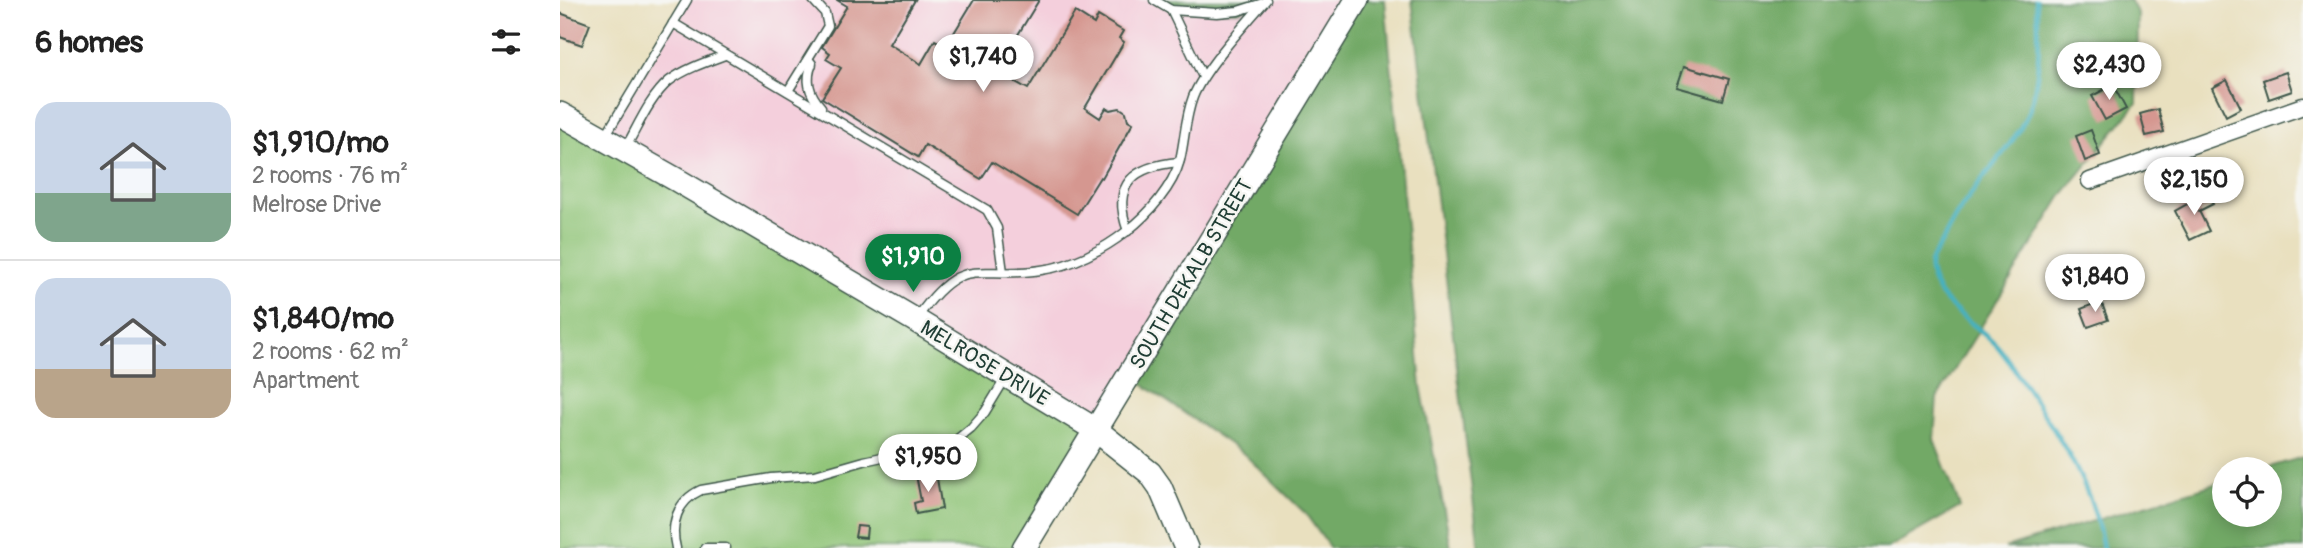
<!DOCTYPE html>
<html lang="en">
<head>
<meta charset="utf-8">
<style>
  :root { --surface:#fff; --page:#f2f2f2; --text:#222; --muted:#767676; --line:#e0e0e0; --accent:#0b8043 }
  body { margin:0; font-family:Pangolin,sans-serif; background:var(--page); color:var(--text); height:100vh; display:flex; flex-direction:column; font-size:26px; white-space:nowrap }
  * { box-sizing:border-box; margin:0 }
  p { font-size:23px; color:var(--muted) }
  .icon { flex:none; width:38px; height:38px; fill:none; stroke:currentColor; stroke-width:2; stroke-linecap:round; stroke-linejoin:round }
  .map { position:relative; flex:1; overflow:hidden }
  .details { display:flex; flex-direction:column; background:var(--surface); width:560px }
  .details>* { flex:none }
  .fabs { position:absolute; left:1652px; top:457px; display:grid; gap:14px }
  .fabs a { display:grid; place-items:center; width:70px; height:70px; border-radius:50%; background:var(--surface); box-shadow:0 4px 18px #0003; font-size:35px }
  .price { position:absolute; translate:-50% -60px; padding:0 16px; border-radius:24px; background:#fff; color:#222; font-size:23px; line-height:46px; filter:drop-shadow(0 2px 4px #0008) }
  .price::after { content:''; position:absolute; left:50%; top:42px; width:21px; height:16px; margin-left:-10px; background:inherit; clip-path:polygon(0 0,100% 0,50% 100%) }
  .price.selected { background:var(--accent); color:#fff }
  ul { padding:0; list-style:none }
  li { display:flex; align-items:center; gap:21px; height:175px; padding:0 35px }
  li+li { border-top:2px solid var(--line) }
  li span { display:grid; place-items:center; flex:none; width:196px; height:140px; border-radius:21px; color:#555 }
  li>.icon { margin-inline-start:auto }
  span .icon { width:84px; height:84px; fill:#fffc; stroke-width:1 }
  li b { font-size:30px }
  h2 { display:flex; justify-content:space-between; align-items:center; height:84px; padding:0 35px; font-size:30px }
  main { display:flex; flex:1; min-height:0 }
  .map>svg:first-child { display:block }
  .built { fill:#f4cfdc }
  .green { fill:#8dc375; stroke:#568054; stroke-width:2 }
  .forest { fill:#72a966; stroke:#48734d; stroke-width:2 }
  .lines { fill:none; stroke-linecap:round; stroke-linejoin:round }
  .stream { stroke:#44b1c1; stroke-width:4.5 }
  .building { fill:#d59790 }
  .lane-casing { stroke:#3d5549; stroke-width:11 }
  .street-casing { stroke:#3d5549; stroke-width:19 }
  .secondary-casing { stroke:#3d5549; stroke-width:26 }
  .lane { stroke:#fff; stroke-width:8 }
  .street { stroke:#fff; stroke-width:16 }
  .secondary { stroke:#fff; stroke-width:23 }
  .labels { text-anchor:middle; stroke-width:5; stroke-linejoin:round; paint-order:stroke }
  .street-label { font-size:21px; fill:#1f3d34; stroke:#f6f6f2 }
</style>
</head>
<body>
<main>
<section class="details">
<h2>6 homes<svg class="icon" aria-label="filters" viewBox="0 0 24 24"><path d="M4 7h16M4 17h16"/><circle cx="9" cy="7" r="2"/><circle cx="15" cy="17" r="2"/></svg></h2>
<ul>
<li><span style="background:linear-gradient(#c9d6e8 65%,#7fa58c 0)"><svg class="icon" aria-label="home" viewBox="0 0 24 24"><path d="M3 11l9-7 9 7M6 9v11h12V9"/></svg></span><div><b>$1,910/mo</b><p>2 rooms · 76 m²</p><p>Melrose Drive</p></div></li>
<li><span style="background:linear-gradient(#c9d6e8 65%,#b9a48a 0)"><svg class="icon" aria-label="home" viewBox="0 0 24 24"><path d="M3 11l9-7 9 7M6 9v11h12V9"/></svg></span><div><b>$1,840/mo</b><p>2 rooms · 62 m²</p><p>Apartment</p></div></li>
</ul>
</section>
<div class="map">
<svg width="1743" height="548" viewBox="0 0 1743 548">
  <rect width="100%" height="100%" fill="#f6f6f2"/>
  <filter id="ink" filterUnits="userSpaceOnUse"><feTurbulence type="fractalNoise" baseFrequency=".0143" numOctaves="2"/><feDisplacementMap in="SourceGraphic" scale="14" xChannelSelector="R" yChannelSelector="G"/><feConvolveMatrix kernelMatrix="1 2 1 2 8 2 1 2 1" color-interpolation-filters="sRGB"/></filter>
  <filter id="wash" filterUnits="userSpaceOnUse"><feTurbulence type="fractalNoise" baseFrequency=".00686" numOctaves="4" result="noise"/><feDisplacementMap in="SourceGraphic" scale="28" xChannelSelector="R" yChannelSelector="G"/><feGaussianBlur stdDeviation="1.57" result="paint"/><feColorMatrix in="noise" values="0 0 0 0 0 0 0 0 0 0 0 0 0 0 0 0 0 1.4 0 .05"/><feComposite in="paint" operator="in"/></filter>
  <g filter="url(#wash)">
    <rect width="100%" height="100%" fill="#e9e0bf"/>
    <!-- built -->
    <polygon class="built" points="127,0 797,0 536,430 44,138"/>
    <!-- green -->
    <polygon class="green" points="0,113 536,430 464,548 0,548"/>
    <!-- forest -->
    <g class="forest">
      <polygon points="594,0 706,0 678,11 611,10"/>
      <polygon points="797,0 825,0 861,386 891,548 770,548 745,513 684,454 569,375"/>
      <polygon points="852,0 1570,0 1578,14 1577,103 1503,194 1377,398 1374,439 1400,507 1328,548 919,548"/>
      <polygon points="1743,457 1743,548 1445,548 1664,481 1664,514 1710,514 1710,469 1703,469"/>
    </g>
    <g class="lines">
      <!-- stream -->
      <path class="stream" d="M1476 0C1480 34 1481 84 1467 115 1453 146 1428 169 1409 197 1398 211 1390 226 1382 242 1377 251 1368 259 1370 270 1375 307 1420 324 1439 348 1451 363 1461 380 1472 396 1504 444 1534 490 1543 548"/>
    </g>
    <g id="blocks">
      <!-- building -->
      <g class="building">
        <polygon points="277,0 355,0 329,44 361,64 375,40 386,46 414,0 479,0 436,71 468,89 515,12 534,24 538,16 563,31 559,38 564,42 525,108 540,118 546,108 550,110 560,108 566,112 568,120 573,123 542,178 540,177 517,214 432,162 421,179 365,145 358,157 262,98 281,68 266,59 270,53 262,47 287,6"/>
        <polygon points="0,13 30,24 22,45 0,37"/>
        <polygon points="1124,66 1169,79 1163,100 1117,87"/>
        <polygon points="1726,72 1732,91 1709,99 1703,80"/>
        <polygon points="1667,80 1681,108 1666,116 1652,88"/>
        <polygon points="1553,85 1566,109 1545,120 1532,96"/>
        <polygon points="1598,109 1604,132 1586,136 1580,114"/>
        <polygon points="1531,130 1540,155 1525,161 1516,136"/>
        <polygon points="1647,193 1653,204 1639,211 1649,231 1630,240 1615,211"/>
        <polygon points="1541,301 1548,320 1528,327 1521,309"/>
        <polygon points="376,472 382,509 356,514 354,503 361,501 356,475"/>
        <polygon points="297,526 307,527 306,538 295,537"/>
      </g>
    </g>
  </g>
  <g filter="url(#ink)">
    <use href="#blocks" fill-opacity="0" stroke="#3d5549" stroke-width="2"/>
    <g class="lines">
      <!-- lane casing -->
      <g class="lane-casing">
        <g id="lane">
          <polyline points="594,0 611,10 657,13 678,11 703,3"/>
          <polyline points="611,10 643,77"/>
          <polyline points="113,23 427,210 437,228 443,272"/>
          <path d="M248 59 252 64C245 80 249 94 261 107"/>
          <polyline points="228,91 268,26 265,13 253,0"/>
          <polyline points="44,138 127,0"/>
          <path d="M66 147C78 126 90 97 109 81 125 69 146 62 165 55"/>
          <path d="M568 231C550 183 575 166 619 162"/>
          <path d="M357 318C404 252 415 280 481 270 512 266 543 250 567 231 588 215 613 187 620 160 625 139 625 118 633 97 644 69 685 24 706 0"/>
          <path d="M116 548C110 524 117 501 141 490L211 478 255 475 304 461 395 441 411 428 425 412 445 379"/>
          <polyline points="145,548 166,548"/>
        </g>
      </g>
      <!-- street casing -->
      <g class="street-casing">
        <polyline id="street" points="1530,181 1743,106"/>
      </g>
      <!-- secondary casing -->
      <g class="secondary-casing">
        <g id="secondary">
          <polyline points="0,114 117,180 355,320 536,430 590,473 600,487 626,548"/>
          <polyline points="464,548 797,0"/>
        </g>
      </g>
      <!-- lane -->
      <use href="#lane" class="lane"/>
      <!-- street -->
      <use href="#street" class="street"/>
      <!-- secondary -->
      <use href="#secondary" class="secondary"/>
    </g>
  </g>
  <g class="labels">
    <!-- street labels -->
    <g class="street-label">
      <text transform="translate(631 274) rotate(-59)" y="7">SOUTH DEKALB STREET</text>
      <text transform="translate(425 363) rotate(31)" y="7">MELROSE DRIVE</text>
    </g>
  </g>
</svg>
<div class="fabs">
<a><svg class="icon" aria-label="locate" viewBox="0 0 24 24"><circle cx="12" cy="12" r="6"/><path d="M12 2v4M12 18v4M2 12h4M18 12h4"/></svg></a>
</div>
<b class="price" style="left:423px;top:94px">$1,740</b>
<b class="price" style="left:1549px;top:102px">$2,430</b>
<b class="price" style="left:1634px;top:217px">$2,150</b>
<b class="price selected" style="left:353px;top:294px">$1,910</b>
<b class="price" style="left:1535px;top:314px">$1,840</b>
<b class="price" style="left:368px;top:494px">$1,950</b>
</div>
</main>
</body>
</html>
